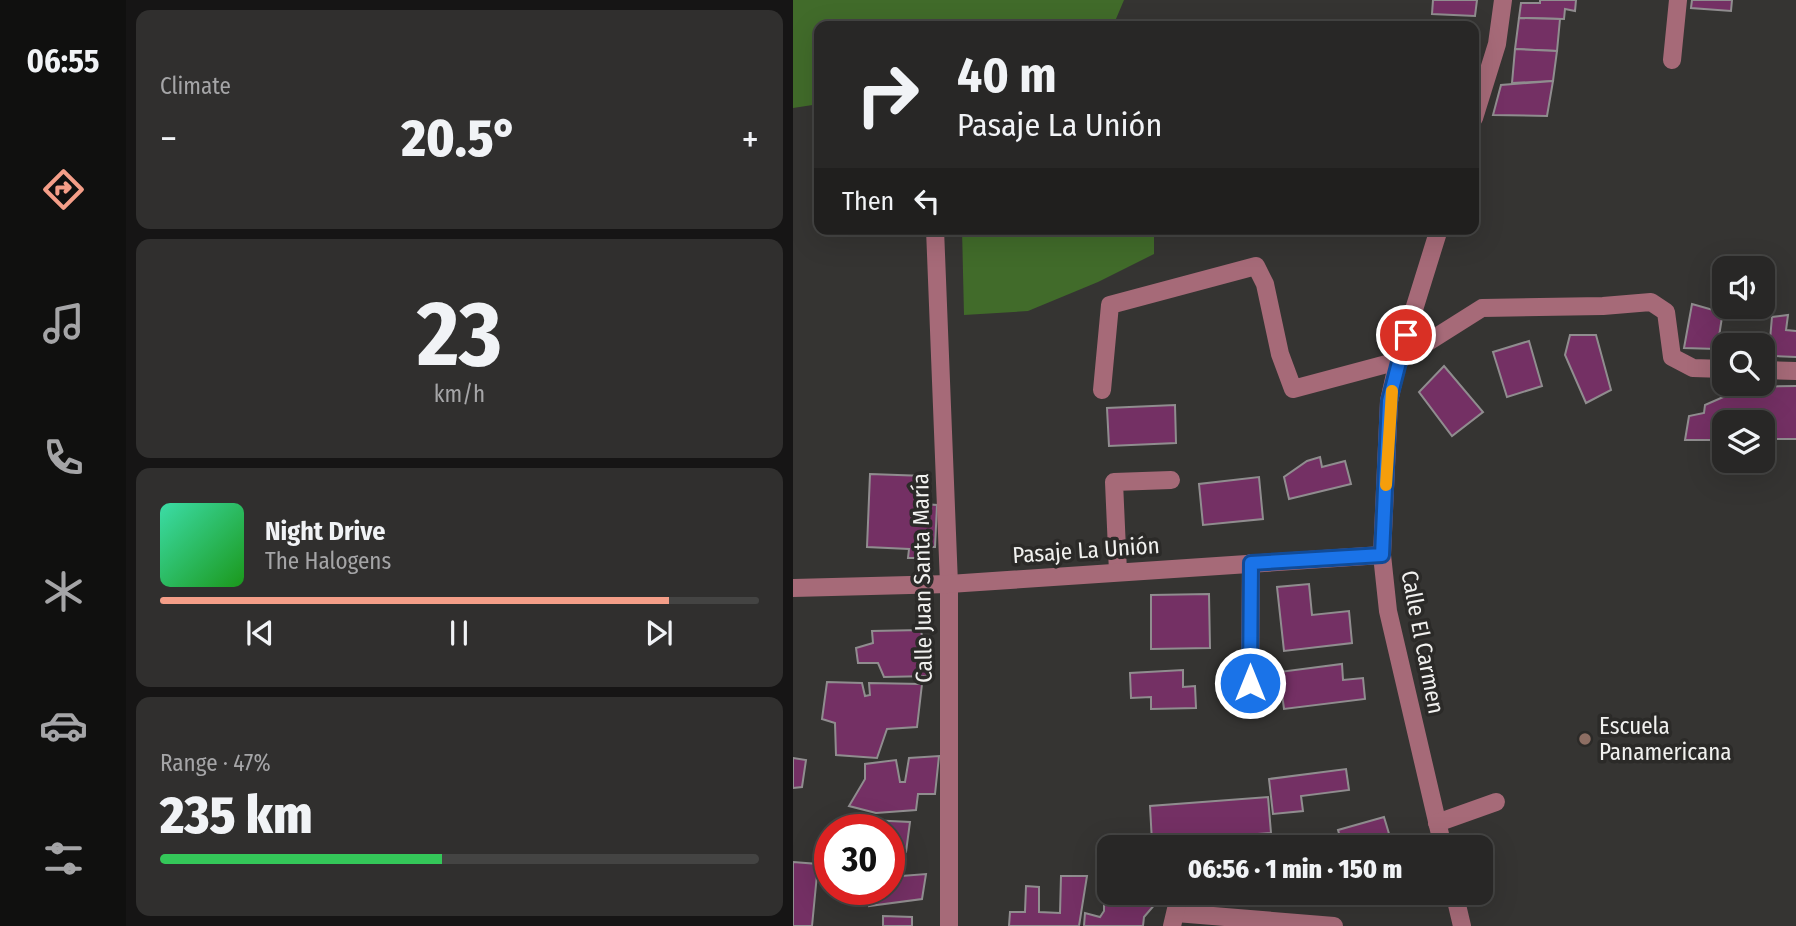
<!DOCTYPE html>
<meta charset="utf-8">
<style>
:root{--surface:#282726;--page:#302f2e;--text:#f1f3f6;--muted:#a5a5a7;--line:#444443;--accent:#f49e88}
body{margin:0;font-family:"Fira Sans Condensed",sans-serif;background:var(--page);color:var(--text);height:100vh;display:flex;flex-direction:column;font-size:26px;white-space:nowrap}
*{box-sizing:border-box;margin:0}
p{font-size:23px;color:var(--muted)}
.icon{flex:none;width:38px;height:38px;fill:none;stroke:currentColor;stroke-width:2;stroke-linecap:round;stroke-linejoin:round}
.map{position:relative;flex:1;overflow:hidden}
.sheet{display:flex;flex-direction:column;gap:10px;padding:10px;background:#161515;width:667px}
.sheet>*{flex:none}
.top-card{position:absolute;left:21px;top:21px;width:665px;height:214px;border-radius:14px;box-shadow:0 7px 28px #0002,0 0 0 2px var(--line);background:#282726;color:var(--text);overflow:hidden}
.fabs{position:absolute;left:919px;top:256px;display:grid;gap:14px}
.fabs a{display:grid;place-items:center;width:63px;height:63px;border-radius:14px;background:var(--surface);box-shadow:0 7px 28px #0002,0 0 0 2px var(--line);font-size:35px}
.speed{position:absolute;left:21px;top:814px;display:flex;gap:14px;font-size:35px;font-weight:700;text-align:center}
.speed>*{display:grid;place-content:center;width:91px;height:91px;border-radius:50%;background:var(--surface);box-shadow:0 7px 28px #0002,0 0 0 2px var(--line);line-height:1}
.speed .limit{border:10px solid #d22;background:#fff;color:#111}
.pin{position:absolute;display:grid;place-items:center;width:60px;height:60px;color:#fff;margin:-30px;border:4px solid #fff;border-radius:50%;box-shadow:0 2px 7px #0007}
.me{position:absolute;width:77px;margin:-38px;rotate:0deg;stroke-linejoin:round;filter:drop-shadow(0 0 5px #0008)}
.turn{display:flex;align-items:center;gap:24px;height:147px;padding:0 28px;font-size:32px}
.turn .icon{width:91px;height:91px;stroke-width:2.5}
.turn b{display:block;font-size:49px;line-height:60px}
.then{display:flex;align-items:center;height:66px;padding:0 28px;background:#0003;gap:14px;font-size:26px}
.big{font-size:52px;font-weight:800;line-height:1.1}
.sheet .card{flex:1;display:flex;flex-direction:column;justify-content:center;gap:10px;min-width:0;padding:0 24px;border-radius:14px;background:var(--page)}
.sheet .dial{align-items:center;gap:0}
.dial b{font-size:91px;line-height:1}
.song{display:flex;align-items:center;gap:21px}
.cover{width:84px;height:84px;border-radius:10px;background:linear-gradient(135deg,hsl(160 70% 55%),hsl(120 70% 35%))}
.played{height:7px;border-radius:4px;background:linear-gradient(90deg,var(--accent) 85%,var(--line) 85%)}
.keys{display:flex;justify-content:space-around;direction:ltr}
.heat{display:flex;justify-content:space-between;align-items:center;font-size:38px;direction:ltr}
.charge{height:10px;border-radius:5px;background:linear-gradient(90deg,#34c759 47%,var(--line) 0)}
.trip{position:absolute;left:304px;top:835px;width:396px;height:70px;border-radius:14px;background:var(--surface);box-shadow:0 7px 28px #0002,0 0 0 2px var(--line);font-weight:800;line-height:70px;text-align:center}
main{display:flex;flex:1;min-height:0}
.tab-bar{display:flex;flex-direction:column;width:126px;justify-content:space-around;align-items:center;background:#10100f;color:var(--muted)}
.tab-bar .icon{width:49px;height:49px}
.tab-bar .current{color:var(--accent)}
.tab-bar b{font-size:32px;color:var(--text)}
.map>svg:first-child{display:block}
.green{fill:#416b2a}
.building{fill:#743064;stroke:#908d8f;stroke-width:2}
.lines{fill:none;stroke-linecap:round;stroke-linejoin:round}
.minor{stroke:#a66a78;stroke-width:18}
.route-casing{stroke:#114b97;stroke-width:18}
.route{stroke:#1a73e8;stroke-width:12}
.slow{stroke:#f59e0b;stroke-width:12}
.education-dot{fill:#8d6e63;stroke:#2b2a28;stroke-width:2.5}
.labels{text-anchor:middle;stroke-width:7;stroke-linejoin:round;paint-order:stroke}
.street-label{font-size:23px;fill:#f1f1ef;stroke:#2b2a28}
.poi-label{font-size:23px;fill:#f1f1ef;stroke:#2b2a28;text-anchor:start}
</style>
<main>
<nav class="tab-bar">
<b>06:55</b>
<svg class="icon current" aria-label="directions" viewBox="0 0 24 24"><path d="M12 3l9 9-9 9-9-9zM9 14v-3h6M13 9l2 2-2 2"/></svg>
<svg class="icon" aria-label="music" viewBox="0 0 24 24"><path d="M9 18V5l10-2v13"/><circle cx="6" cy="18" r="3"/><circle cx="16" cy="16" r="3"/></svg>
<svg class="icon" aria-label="phone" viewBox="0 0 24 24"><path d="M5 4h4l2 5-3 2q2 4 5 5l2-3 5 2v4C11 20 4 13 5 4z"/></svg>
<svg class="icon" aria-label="climate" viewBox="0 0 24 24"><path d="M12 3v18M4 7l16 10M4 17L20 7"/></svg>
<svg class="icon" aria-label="car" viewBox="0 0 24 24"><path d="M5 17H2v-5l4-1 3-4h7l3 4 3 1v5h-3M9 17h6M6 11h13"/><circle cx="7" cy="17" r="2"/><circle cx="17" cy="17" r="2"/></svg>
<svg class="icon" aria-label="filters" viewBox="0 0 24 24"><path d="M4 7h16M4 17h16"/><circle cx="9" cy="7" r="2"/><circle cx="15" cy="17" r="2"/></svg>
</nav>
<section class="sheet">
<div class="card"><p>Climate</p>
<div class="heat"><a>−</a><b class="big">20.5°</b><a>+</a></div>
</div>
<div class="card dial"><b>23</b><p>km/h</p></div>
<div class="card">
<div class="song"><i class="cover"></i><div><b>Night Drive</b><p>The Halogens</p></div></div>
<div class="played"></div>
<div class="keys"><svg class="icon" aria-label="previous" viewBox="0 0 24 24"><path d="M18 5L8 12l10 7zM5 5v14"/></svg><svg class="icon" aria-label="pause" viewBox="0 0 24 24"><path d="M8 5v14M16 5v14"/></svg><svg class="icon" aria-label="next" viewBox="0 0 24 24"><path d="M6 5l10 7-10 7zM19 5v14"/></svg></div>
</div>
<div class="card"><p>Range · 47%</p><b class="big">235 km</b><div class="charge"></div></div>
</section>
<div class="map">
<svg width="1004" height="926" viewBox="0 0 1004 926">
<rect width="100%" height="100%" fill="#353432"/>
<g class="green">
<polygon points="0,0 331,0 320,26 26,26 26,104 0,108"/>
<polygon points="169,229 361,229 361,254 305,282 235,311 171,315"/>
</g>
<g class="building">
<polygon points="640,0 684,0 682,16 639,14"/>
<polygon points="747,0 783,0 782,11 772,9 771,19 726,18 728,3 747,3"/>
<polygon points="899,0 939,0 938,11 898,8"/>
<polygon points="726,18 767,19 764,51 722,49"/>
<polygon points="722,49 764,51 760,81 719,83"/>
<polygon points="760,81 754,116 700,115 708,85"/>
<polygon points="899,304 927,312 930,311 924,349 891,348"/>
<polygon points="995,315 993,330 1004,331 1004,357 982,356 976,351 979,317"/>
<polygon points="777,335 803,335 818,390 793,403 772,355"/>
<polygon points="736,341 749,386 714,397 700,352"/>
<polygon points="651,366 690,412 659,436 626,392"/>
<polygon points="1004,386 1004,439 970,439 970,422 931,422 931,440 892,440 896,416 911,413 912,405 953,387"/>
<polygon points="382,405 383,443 316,446 314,408"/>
<polygon points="527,457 529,467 552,461 558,484 496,499 491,477 514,461"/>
<polygon points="77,474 132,476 130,504 144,505 142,547 126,547 125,558 115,558 116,549 74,547"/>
<polygon points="466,477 470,519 410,525 406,484"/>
<polygon points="516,584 519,615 556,611 559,643 491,651 484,587"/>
<polygon points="416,594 417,648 358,649 358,595"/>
<polygon points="128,630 130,643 139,644 137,676 91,677 85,663 65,663 63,648 80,643 79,631"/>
<polygon points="549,664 550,680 570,678 572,699 491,709 486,672"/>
<polygon points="390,670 390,687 402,686 403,708 358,709 358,697 338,698 337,673"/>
<polygon points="34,682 69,683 72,696 77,695 76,683 129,684 124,727 94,729 84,758 43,755 42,723 29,719"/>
<polygon points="146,756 142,794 125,794 123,810 83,813 56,806 72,779 72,764 103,760 107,782 112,782 116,758"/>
<polygon points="0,758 13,760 9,787 0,788"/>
<polygon points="553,769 556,790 508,796 510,811 480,814 476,779"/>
<polygon points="475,797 478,833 359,842 357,806"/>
<polygon points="591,817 600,847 550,847 545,830"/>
<polygon points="76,820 117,822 113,852 101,863 96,863 96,830 74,830"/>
<polygon points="0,862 25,864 19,926 0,926"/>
<polygon points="133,874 129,899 76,906 77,889 96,889 96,877"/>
<polygon points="268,876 294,876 286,926 216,926 217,912 232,912 233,886 246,887 246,912 267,913"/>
<polygon points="317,878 317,892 365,892 363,903 351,917 350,926 291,926 292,913 307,917 311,911 311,879"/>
<polygon points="564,892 597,892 566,901"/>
<polygon points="90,916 119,917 119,926 90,926"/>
</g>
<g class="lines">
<g class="minor">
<polyline points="879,60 885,0"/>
<polyline points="681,118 704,44 710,0"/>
<polyline points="142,229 156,584 156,926"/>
<polyline points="646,229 605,361 596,401 589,555 595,611 650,847"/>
<polyline points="970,370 1004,371"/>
<polyline points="309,390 317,305 463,266 472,284 487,354 500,389 605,361 689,308 810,306 858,302 873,312 879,357 900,368 931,369"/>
<polyline points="325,572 321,482 378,480"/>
<polyline points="0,588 156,584 589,555"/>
<polyline points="457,683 458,563"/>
<polyline points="644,823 703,802"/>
<polyline points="661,892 669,926"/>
<polyline points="383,913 541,926"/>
<polyline points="379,926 387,892"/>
</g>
</g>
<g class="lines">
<g class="route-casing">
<polyline id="route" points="457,683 458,563 589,555 596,401 613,335"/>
</g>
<use href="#route" class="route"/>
<polyline class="slow" points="593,485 599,391"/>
</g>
<circle class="education-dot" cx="792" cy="739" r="7"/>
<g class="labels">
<g class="street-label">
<text transform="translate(293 550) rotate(-4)" y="8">Pasaje La Unión</text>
<text transform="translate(129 578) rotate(-91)" y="8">Calle Juan Santa María</text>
<text transform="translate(630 642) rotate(79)" y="8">Calle El Carmen</text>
</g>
<g class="poi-label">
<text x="806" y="734">Escuela<tspan x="806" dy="26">Panamericana</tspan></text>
</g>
</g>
</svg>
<div class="fabs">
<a><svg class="icon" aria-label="sound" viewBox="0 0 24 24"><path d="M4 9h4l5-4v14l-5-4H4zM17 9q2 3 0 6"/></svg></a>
<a><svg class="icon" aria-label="search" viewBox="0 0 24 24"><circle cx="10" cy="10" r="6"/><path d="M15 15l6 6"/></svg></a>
<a><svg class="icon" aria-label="layers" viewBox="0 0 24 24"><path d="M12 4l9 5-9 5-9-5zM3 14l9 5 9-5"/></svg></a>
</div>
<div class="speed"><div class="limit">30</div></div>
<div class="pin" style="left:613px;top:335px;background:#d93025"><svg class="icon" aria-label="arrive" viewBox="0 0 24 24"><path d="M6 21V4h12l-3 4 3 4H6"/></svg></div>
<svg class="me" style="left:457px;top:683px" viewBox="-20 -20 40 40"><circle r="17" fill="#1a73e8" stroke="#fff" stroke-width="3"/><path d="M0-11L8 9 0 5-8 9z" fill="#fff"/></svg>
<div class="trip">06:56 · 1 min · 150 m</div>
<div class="top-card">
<div class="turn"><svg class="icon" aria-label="right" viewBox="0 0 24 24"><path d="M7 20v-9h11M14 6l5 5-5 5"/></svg><div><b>40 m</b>Pasaje La Unión</div></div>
<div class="then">Then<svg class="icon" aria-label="left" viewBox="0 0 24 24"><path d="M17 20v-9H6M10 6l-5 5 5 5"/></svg></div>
</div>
</div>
</main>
